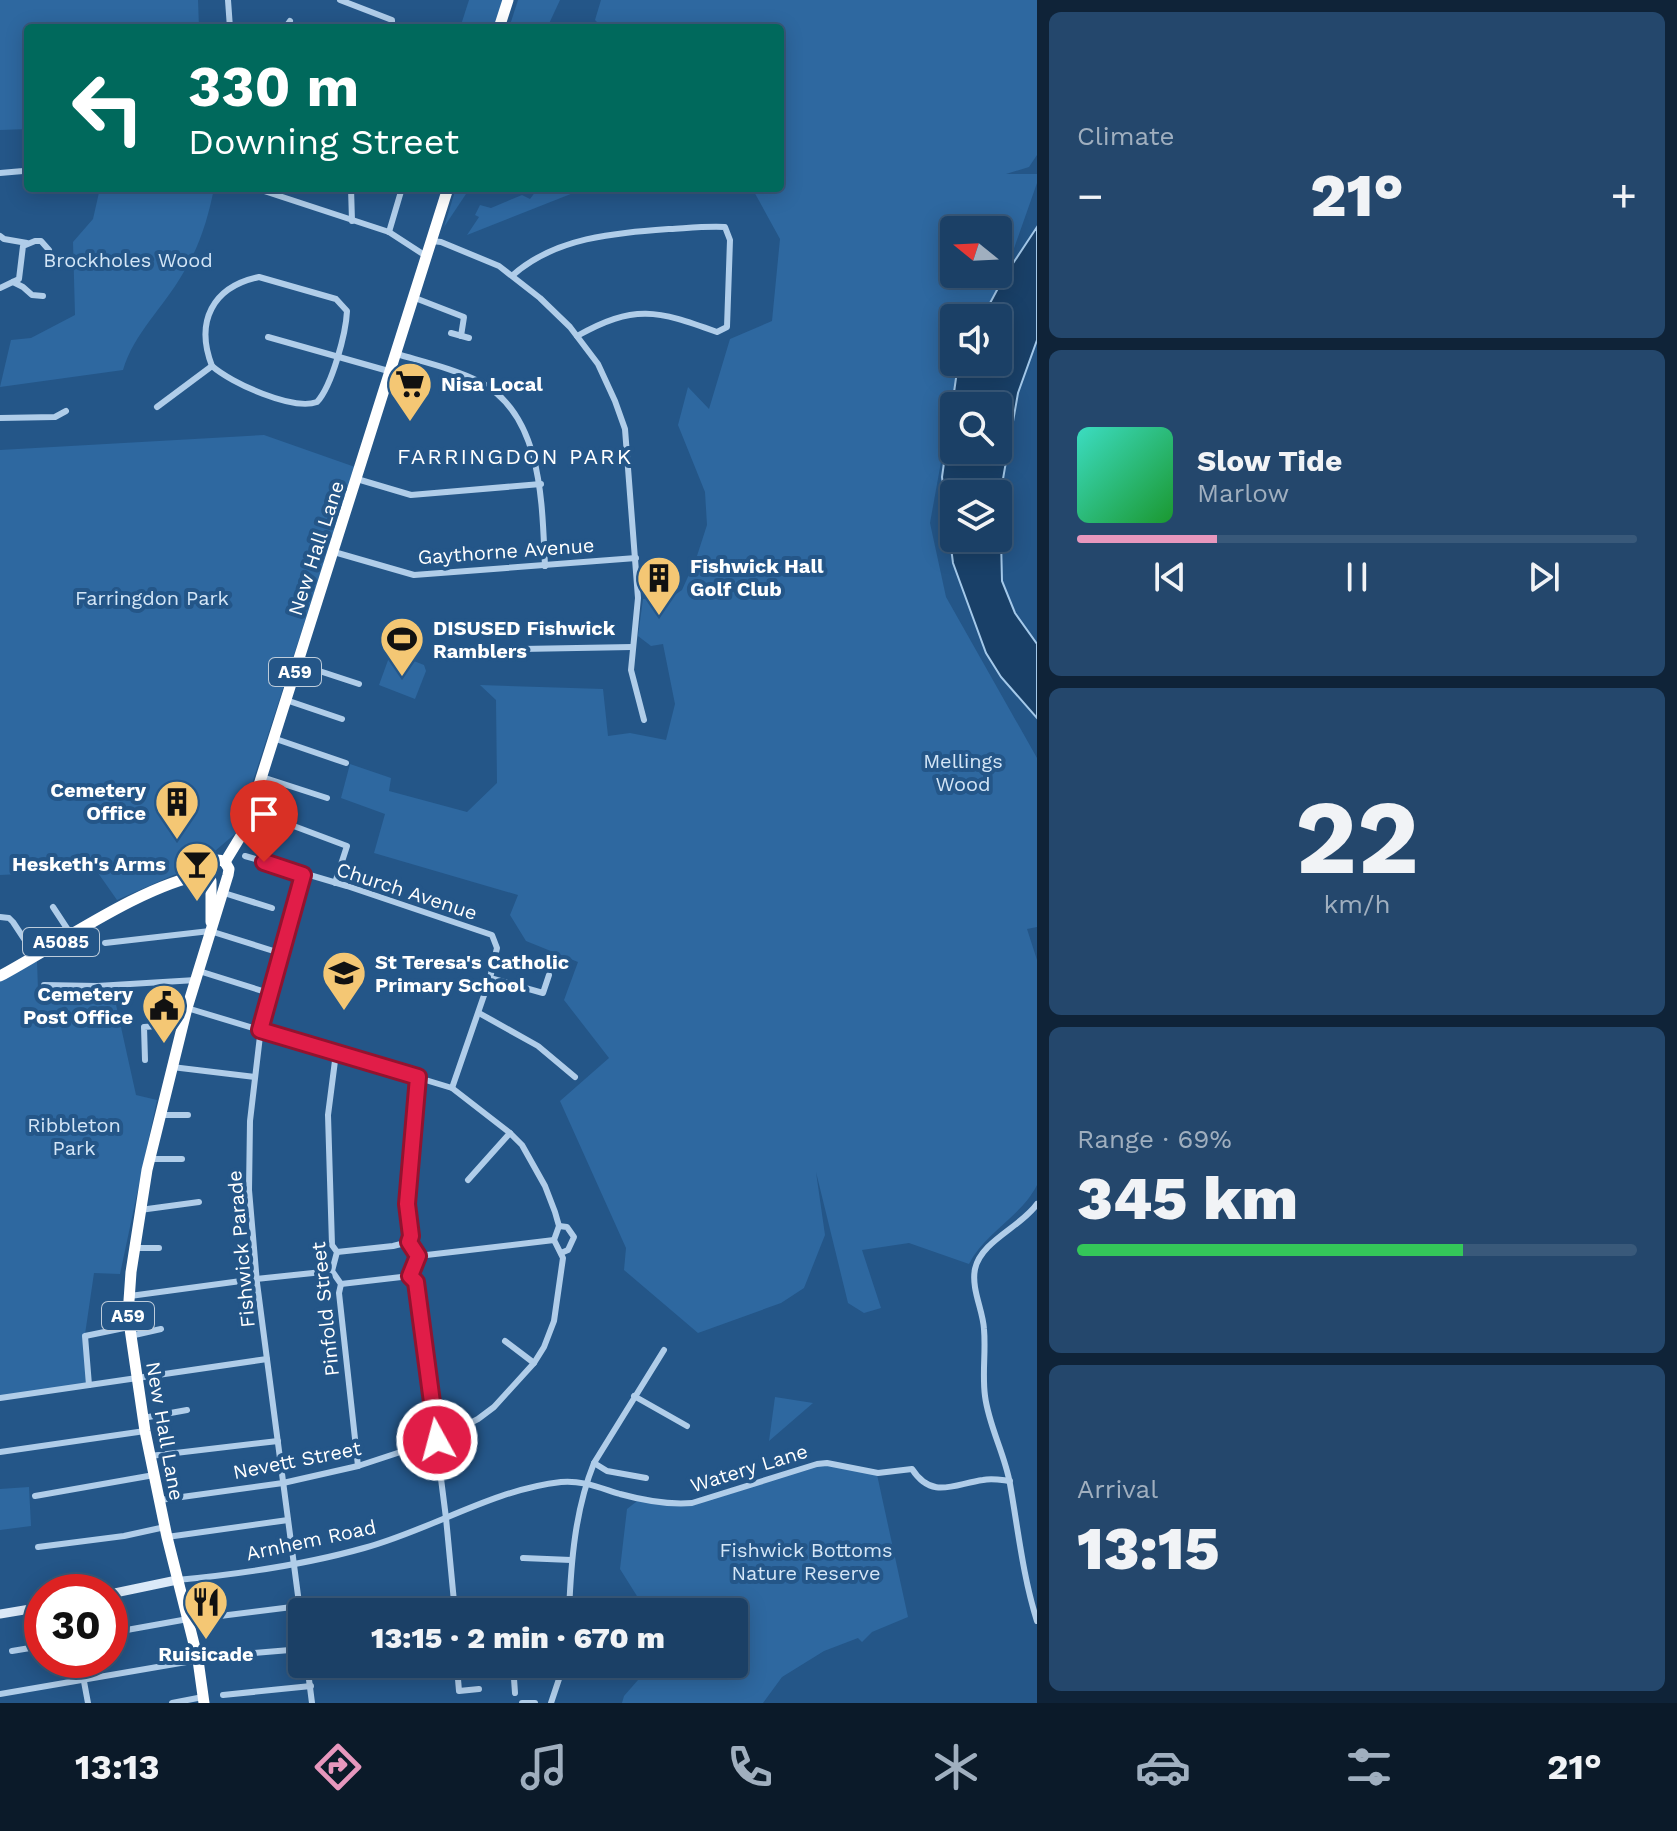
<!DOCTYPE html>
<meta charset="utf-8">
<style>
:root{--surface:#1b4066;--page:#24476c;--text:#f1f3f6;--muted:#a0afbf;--line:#39597a;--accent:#e797bd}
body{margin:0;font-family:"Work Sans",sans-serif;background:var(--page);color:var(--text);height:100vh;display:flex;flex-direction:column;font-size:30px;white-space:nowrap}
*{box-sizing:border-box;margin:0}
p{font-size:26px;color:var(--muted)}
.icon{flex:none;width:44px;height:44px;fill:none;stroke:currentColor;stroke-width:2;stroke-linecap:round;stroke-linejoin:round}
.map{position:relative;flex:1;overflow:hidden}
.drawer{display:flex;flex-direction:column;gap:12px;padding:12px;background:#0f2338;width:640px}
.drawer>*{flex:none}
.banner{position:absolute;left:24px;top:24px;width:760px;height:168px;border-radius:8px;box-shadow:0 4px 20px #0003,0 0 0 2px var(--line);background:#00695c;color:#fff;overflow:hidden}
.needle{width:52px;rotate:288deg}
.tools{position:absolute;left:940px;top:216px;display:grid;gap:16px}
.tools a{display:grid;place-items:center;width:72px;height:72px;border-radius:8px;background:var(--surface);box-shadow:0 4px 20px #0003,0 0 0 2px var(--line);font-size:40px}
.speed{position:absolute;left:24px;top:1574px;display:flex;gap:16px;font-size:40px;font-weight:700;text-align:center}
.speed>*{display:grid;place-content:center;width:104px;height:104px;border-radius:50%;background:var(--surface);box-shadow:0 4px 20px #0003,0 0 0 2px var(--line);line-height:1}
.speed .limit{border:12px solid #d22;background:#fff;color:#111}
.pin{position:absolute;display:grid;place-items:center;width:68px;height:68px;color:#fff;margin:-82px -34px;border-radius:50% 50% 50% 0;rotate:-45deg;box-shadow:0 0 8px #0007}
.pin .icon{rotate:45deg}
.me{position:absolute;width:88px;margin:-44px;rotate:353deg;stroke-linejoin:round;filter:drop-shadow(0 0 6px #0008)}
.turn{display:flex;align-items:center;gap:28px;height:168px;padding:0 32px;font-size:36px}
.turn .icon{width:104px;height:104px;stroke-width:2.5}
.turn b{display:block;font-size:56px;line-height:68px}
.big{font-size:60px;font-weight:800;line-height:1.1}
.drawer .card{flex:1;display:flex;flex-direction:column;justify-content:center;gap:12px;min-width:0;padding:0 28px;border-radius:12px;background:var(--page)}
.drawer .dial{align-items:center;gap:0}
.dial b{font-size:104px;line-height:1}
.song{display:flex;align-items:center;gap:24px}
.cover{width:96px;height:96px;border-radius:12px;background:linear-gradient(135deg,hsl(170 70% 55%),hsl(130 70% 35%))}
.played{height:8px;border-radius:4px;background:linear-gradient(90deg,var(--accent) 25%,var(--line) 25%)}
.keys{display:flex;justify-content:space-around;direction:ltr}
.heat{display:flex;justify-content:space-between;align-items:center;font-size:44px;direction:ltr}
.charge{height:12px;border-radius:6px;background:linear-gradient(90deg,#34c759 69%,var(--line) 0)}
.trip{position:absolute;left:288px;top:1598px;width:460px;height:80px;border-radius:8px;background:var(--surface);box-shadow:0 4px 20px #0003,0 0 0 2px var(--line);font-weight:800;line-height:80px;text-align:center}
.menu{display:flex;height:128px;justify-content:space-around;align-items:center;background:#0b1a29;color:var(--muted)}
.menu .icon{width:56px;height:56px}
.menu .active{color:var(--accent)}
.menu b{font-size:36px;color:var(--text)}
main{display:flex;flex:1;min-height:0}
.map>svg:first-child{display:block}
.green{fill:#2e68a0;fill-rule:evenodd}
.water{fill:#194068;stroke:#a4c9ea;stroke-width:2;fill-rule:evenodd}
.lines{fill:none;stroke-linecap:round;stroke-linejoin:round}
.street{stroke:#b0cde9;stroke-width:6}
.secondary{stroke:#dbe9f8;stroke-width:9}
.highway{stroke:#fff;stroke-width:11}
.route-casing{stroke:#92132f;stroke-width:20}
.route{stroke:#e11d48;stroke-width:14}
.labels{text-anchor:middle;stroke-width:8;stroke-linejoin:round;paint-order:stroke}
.shield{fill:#245688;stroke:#bdccdb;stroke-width:2}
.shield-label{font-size:18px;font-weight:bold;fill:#fff}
.park-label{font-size:20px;fill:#d4e6f7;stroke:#245688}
.poi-label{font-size:20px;font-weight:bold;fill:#fff;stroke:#245688;text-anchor:start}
.street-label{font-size:20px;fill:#fff;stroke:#245688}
.neighbourhood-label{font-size:22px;letter-spacing:2px;fill:#fff;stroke:#245688}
</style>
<main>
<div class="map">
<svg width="1037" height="1703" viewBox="0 0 1037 1703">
<rect width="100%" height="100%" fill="#245688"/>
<g class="green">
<polygon points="0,0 198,0 199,28 28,28 28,129 0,130"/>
<polygon points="469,0 507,0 496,28 460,28"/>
<polygon points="518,0 560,0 547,28 509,28"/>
<path d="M601,0H1037V155L1029,167L1006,174H1037V183L1004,277L982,318H954V362H959L930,523L946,597L1037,758V927L1027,929L1037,960V1185C1021,1217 985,1232 969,1264L909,1243L862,1250L881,1308L864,1313L848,1303L816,1172L825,1235L804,1288L781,1303L698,1333L624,1270L626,1248L560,1101L609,1058L564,1000L578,962L526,941L510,915L518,895L374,853L385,814L341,798L350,764L391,778L389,791L467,812L497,783L496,700L480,685L603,689L608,736L630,733L666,740L675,704L663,644L651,646L638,636L643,599L673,596L682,590L696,559L707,525L705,492L678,425L688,387L709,409L730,339L772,321L780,239L752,188H780V28H603L595,20ZM954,230H998V274H954Z"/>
<path d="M100,188H214C208,219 199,248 182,275C163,308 134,333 123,370L0,387L11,340L31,338L75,315L73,242L93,219Z"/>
<polygon points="456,188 470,188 444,227"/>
<polygon points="559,188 586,188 467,235 479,217 475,215 480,205 491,208 522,195 530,199 536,191"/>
<polygon points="264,435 355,467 236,833 201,863 117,900 96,870 0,875 0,450"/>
<polygon points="391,652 424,665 426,671 415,699 379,685"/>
<polygon points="37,961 38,990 100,988 113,991 136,1095 157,1100 120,1274 94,1273 84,1341 87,1383 0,1396 0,980"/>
<polygon points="775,1397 813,1403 769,1441"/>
<polygon points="827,1463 876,1470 908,1617 872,1632 862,1642 858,1638 824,1651 782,1677 763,1703 622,1703 624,1696 652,1664 734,1664 734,1612 647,1612 620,1569 627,1509 641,1498 679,1504"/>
<polygon points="29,1487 31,1526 0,1530 0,1489"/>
</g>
<path class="water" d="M1037,227V340L1018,393L1000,496L1002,581L1015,613L1037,644V718L1001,677L986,653L953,563L942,477L958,364L998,362V318H982L1004,277ZM954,406H998V450H954ZM954,494H998V538H954Z"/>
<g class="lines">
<g class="street">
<polyline points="228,0 230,28"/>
<polyline points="340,0 392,20 392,28"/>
<polyline points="273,26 280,28"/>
<polyline points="285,28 290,21"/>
<polyline points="0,173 23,171 28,166"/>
<polyline points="255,188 389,232 426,256"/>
<polyline points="351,188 352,221"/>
<polyline points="389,232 402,188"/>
<polyline points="0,236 4,239 27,243"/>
<polyline points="432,241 441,242 499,266 540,298 570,327 598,364 615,401 625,429 638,598 631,670 644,720"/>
<path d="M513,275C556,237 615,233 670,229C688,228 707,226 725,227L730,240L727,327L717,332C657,310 634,304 577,336"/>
<path d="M259,277L336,299L347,311C346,333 332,386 317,402C293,411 231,383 212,366C195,322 212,287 259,277Z"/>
<polyline points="13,282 23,287 32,295 43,296"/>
<polyline points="0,288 19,279 23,246 35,241 41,241 49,250"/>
<polyline points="415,298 464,317 461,336"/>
<polyline points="451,333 469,338"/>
<polyline points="268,337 392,372"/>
<path d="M397,354C424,362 455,369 480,382C543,415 542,505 545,566"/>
<polyline points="157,407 212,366"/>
<polyline points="0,418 55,417 66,411"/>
<polyline points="357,479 411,495 541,484"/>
<polyline points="334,552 414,575 636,558"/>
<polyline points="474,650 632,647"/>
<polyline points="298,664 359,684"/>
<polyline points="286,700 342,719"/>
<polyline points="273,738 346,763"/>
<polyline points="262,777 327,798"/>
<polyline points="251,810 347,846 335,883"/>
<polyline points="245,856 347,886 492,935 497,948 490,978 543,993 549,975"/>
<polyline points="224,893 272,908"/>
<polyline points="53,907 72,936"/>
<polyline points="0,917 9,918 13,922 36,957"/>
<polyline points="105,943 210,931 280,953"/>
<polyline points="199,971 269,993"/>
<polyline points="44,985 97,986 196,980"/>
<polyline points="187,1008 452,1088 510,1133 522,1145 545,1186 555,1212 559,1226 554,1240"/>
<polyline points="479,1013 538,1046 575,1077"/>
<polyline points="336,1053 328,1115 332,1245 337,1252 332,1271 341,1284 339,1293 358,1466"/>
<polyline points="145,1060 144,1027 183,1024"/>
<polyline points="172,1067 255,1077"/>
<polyline points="452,1088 490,978"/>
<polyline points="160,1115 188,1115"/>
<polyline points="150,1159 182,1159"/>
<polyline points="468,1180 510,1133"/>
<path d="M1037,1204C1021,1227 981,1241 975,1269C971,1289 983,1310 984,1329C986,1352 982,1374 985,1396C989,1427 1005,1454 1010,1484C1018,1529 1023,1577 1037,1621"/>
<polyline points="140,1210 199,1202"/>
<polyline points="559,1226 567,1227 574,1237 568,1250 561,1253"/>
<polyline points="135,1248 159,1248"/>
<polyline points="337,1252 393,1246 409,1242"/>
<polyline points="418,1256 554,1240"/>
<polyline points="410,1276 416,1282 446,1518 455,1612"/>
<polyline points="410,1276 418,1256 409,1242 411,1236 407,1204 418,1077"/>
<polyline points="341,1284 410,1276"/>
<polyline points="130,1296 256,1279 332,1271"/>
<polyline points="130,1336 161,1329"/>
<polyline points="505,1341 534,1363"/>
<polyline points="89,1385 85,1336 129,1327"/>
<polyline points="634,1396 687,1426"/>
<polyline points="0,1398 267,1359"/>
<polyline points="143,1418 187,1410"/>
<polyline points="0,1452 145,1431"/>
<polyline points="150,1456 278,1441"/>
<polyline points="594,1463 607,1471 646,1478"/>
<polyline points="35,1496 154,1475"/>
<polyline points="160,1500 283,1483 358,1466 437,1440 478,1419 494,1407 534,1363 544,1347 554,1321 563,1258 554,1240"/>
<polyline points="167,1537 288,1520"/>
<polyline points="38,1547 124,1536 165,1527"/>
<polyline points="523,1558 571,1560"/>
<path d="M177,1580C240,1574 304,1565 364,1548C431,1530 491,1490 561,1482C582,1480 600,1488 620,1494C642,1500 669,1505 692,1503L817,1464L827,1463L878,1473L912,1469C932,1500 954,1484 983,1480C992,1478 1001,1480 1010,1481"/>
<path d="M569,1612C571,1562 575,1510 594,1463L664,1350"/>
<polyline points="204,1618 300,1606"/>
<polyline points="302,1626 257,1283 249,1190 250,1121 262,1019 303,875"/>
<polyline points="110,1633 188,1619"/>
<polyline points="12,1651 42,1646"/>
<polyline points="217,1656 302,1649"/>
<polyline points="80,1660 88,1703"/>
<polyline points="307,1664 312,1703"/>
<polyline points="432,1664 433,1670 457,1667 459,1691 479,1689"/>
<polyline points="513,1664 515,1693"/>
<polyline points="564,1665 585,1664"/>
<polyline points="0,1694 198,1660"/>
<polyline points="223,1695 311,1686"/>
<polyline points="172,1703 203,1697"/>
<polyline points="522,1703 535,1703"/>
<polyline points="551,1703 564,1664"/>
</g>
<g class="secondary">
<polyline points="110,1594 177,1580"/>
<polyline points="0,1614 42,1607"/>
</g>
<g class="highway">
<polyline points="499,28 508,0"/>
<polyline points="225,862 242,834 251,810 448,188"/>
<path d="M206,874C206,862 214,857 225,862"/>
<polyline points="211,922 211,881"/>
<path d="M0,976C58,945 143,884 206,874"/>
<polyline points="204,1703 198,1660 167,1537 145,1431 128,1315 131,1272 147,1170 187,1008 228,875 229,869 225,862"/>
</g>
</g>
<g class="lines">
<g class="route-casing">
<polyline id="route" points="264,862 303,875 260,1030 418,1077 407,1204 411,1236 409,1242 418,1256 410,1276 416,1282 437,1440"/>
</g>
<use href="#route" class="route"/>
</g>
<defs>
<g id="supermarket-pin" transform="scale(2.3)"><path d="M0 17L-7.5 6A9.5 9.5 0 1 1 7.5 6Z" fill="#f4c774" stroke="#245688"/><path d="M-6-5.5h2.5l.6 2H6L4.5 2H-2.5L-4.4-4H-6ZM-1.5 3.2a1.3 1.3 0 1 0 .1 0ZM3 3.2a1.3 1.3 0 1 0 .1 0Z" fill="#111"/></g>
<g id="building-pin" transform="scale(2.3)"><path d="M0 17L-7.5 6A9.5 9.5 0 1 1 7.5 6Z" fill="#f4c774" stroke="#245688"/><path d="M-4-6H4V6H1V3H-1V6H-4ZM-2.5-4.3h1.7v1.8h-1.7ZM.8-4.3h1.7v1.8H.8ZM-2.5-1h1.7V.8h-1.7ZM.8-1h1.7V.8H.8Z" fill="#111"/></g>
<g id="stadium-pin" transform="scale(2.3)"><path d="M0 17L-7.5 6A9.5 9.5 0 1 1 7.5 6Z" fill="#f4c774" stroke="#245688"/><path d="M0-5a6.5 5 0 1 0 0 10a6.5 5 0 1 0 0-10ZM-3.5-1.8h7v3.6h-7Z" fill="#111"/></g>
<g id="bar-pin" transform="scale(2.3)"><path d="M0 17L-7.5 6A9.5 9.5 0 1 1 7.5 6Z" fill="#f4c774" stroke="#245688"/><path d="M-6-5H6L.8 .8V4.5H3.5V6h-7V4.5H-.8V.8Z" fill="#111"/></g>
<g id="school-pin" transform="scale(2.3)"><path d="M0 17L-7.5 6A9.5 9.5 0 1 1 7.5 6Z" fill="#f4c774" stroke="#245688"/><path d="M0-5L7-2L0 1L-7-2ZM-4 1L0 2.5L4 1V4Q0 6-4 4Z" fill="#111"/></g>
<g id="civic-pin" transform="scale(2.3)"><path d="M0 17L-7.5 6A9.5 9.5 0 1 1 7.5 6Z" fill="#f4c774" stroke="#245688"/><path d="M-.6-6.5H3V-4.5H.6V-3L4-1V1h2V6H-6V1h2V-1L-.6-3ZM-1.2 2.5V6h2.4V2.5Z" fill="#111"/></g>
<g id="restaurant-pin" transform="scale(2.3)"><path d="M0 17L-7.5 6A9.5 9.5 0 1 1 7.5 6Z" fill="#f4c774" stroke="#245688"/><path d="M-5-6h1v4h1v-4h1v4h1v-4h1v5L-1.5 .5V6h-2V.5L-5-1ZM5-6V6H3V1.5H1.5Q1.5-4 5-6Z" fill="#111"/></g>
</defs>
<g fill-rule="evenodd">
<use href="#supermarket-pin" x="410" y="384"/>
<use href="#building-pin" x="659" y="578"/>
<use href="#stadium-pin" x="402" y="639"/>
<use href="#building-pin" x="177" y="802"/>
<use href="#bar-pin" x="197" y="864"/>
<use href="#school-pin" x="344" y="973"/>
<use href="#civic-pin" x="164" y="1006"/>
<use href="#restaurant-pin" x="206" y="1602"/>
</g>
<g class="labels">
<g class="shield">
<rect x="269" y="658" width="52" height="28" rx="6"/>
<rect x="23" y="928" width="76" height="28" rx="6"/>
<rect x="102" y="1302" width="52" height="28" rx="6"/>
</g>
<g class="shield-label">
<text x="295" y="678">A59</text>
<text x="61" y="948">A5085</text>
<text x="128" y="1322">A59</text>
</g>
<g class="park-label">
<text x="128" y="267">Brockholes Wood</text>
<text x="152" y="605">Farringdon Park</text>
<text x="963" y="768">Mellings<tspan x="963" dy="23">Wood</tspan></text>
<text x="74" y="1132">Ribbleton<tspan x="74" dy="23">Park</tspan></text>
<text x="806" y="1557">Fishwick Bottoms<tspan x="806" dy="23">Nature Reserve</tspan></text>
</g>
<g class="poi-label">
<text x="441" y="391">Nisa Local</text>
<text x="690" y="573">Fishwick Hall<tspan x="690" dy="23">Golf Club</tspan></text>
<text x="433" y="635">DISUSED Fishwick<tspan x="433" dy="23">Ramblers</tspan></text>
<text x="146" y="797" text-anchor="end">Cemetery<tspan x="146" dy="23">Office</tspan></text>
<text x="166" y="871" text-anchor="end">Hesketh's Arms</text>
<text x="375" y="969">St Teresa's Catholic<tspan x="375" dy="23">Primary School</tspan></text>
<text x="133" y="1001" text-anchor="end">Cemetery<tspan x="133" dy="23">Post Office</tspan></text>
<text x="206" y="1661" text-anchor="middle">Ruisicade</text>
</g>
<g class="street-label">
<text transform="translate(316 548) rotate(-72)" y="7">New Hall Lane</text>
<text transform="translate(506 551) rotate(-4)" y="7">Gaythorne Avenue</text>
<text transform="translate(407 891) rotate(18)" y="7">Church Avenue</text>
<text transform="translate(241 1249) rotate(-95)" y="7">Fishwick Parade</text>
<text transform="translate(325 1309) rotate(-96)" y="7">Pinfold Street</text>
<text transform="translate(165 1431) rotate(80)" y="7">New Hall Lane</text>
<text transform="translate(297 1460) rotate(-11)" y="7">Nevett Street</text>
<text transform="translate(749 1468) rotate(-17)" y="7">Watery Lane</text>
<text transform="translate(311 1540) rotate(-12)" y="7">Arnhem Road</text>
</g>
<g class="neighbourhood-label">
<text x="515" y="464">FARRINGDON PARK</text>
</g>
</g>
</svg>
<div class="tools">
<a><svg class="needle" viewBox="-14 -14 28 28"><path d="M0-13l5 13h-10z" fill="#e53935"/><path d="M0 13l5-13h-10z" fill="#a0afbf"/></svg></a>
<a><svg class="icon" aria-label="sound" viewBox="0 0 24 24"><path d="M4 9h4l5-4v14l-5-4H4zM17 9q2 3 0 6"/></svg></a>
<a><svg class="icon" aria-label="search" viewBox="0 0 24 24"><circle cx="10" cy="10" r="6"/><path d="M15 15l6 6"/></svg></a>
<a><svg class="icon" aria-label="layers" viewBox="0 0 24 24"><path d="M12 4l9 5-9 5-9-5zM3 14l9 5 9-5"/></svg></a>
</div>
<div class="speed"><div class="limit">30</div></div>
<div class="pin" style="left:264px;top:862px;background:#d93025"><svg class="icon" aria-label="arrive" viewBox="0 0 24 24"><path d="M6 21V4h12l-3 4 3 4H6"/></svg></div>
<svg class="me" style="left:437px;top:1440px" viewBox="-20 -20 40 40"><circle r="17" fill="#e11d48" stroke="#fff" stroke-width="3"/><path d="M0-11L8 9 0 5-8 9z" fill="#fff"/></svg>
<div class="trip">13:15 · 2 min · 670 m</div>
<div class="banner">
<div class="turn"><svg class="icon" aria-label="left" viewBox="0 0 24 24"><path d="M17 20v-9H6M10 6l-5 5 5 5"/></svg><div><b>330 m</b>Downing Street</div></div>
</div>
</div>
<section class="drawer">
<div class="card"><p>Climate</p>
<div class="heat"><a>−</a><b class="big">21°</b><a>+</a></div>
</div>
<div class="card">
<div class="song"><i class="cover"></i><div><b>Slow Tide</b><p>Marlow</p></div></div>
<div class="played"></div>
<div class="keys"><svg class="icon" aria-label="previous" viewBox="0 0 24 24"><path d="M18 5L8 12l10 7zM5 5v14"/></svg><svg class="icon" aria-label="pause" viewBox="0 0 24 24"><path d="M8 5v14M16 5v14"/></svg><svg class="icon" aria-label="next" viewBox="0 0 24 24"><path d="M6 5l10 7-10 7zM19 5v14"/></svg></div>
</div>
<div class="card dial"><b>22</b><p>km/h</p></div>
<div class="card"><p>Range · 69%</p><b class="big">345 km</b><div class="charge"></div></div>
<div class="card"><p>Arrival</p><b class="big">13:15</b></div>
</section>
</main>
<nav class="menu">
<b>13:13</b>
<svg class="icon active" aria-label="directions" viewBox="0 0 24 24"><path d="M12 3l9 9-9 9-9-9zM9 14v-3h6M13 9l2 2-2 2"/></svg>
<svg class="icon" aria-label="music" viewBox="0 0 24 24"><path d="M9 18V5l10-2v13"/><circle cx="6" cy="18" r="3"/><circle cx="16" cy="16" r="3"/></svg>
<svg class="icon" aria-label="phone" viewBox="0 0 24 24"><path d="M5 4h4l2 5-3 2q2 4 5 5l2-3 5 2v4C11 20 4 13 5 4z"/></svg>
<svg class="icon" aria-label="climate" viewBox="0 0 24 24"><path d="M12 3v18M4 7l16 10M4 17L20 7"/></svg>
<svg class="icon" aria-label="car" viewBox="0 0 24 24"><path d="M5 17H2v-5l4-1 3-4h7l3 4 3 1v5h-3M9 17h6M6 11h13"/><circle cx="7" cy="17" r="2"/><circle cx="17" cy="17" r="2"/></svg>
<svg class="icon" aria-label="filters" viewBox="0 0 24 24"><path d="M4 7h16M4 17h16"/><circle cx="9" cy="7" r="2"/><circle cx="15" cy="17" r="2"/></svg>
<b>21°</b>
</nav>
